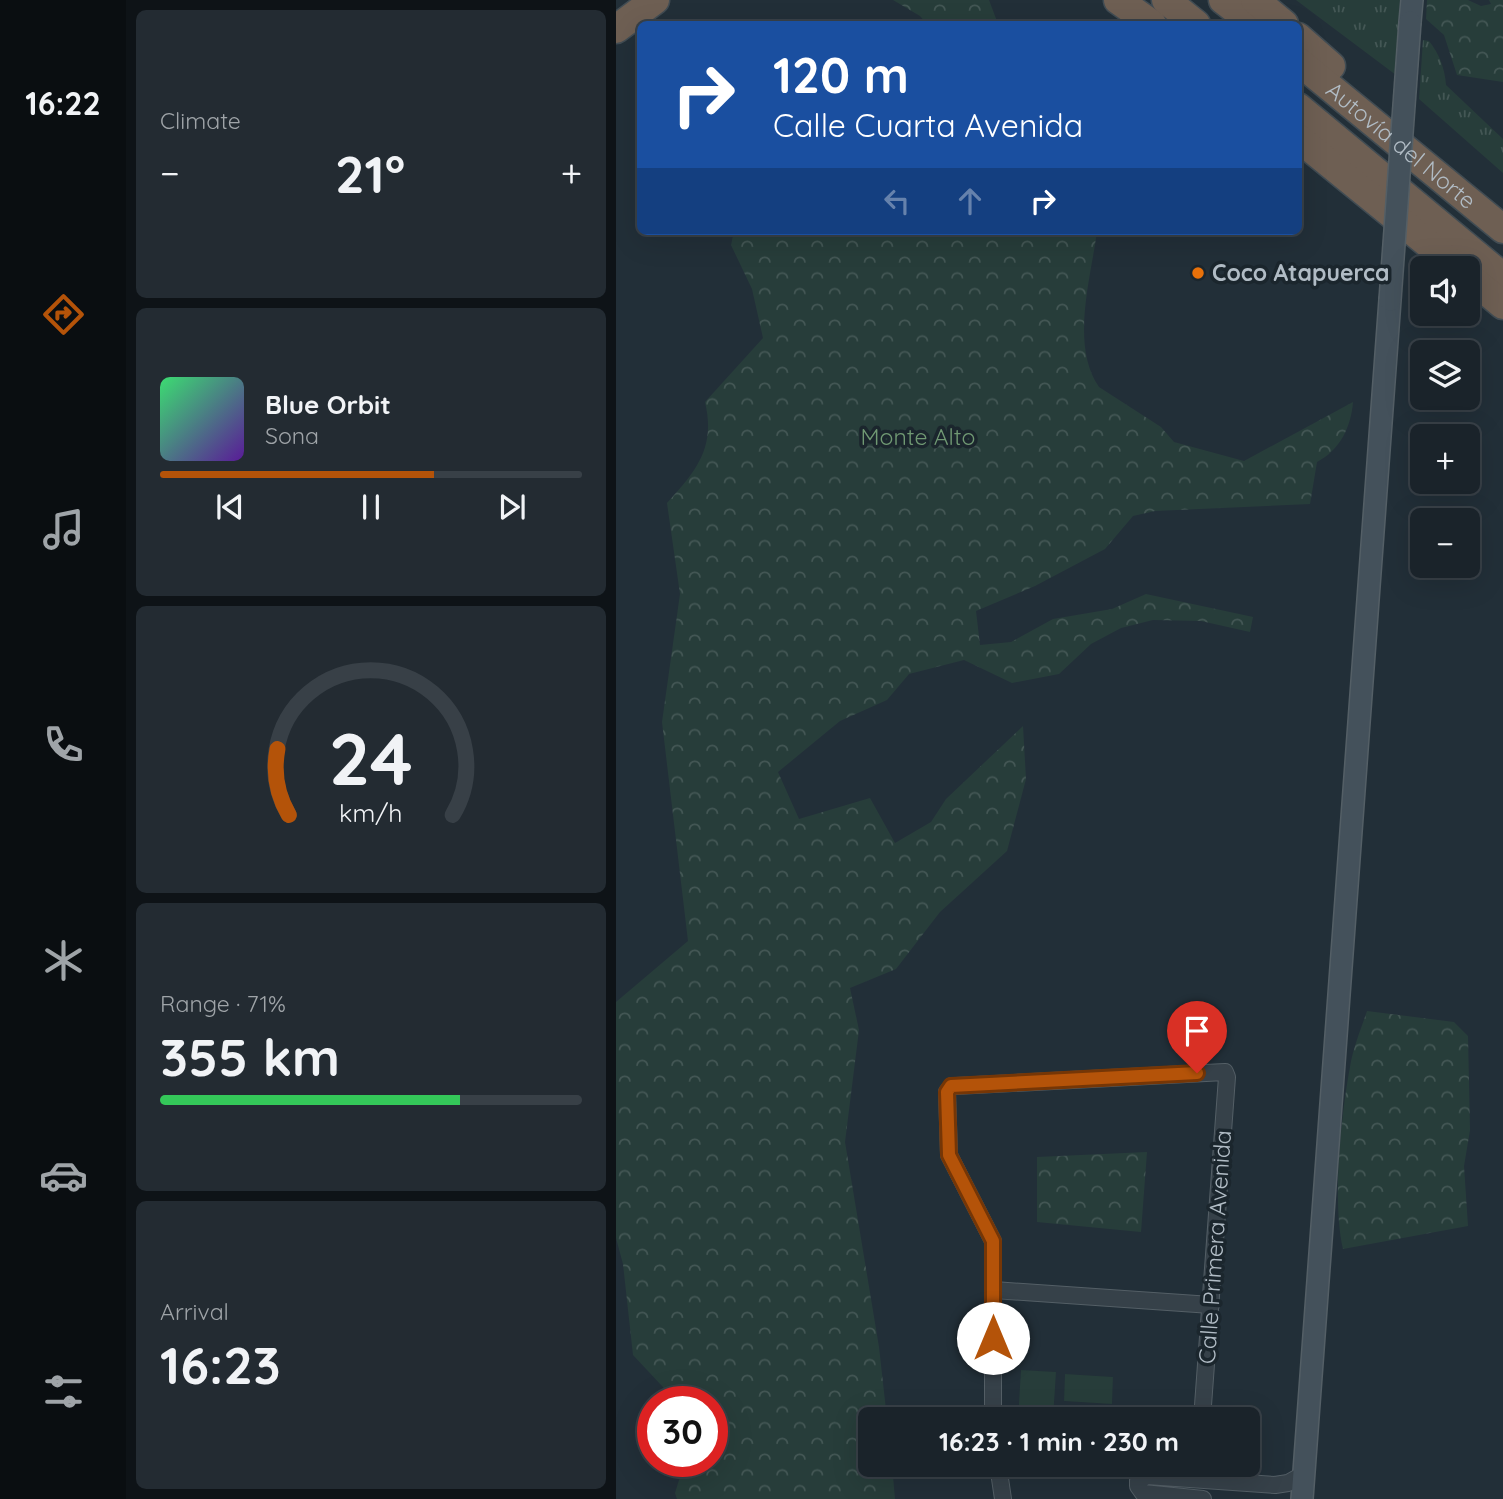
<!DOCTYPE html>
<meta charset="utf-8">
<style>
:root{--surface:#1a232a;--page:#232b32;--text:#f1f3f6;--muted:#9fa4a8;--line:#384047;--accent:#b45309}
body{margin:0;font-family:Quicksand,sans-serif;background:var(--page);color:var(--text);height:100vh;display:flex;flex-direction:column;font-size:26px;white-space:nowrap}
*{box-sizing:border-box;margin:0}
p{font-size:23px;color:var(--muted)}
.icon{flex:none;width:38px;height:38px;fill:none;stroke:currentColor;stroke-width:2;stroke-linecap:round;stroke-linejoin:round}
.map{position:relative;flex:1;overflow:hidden}
.drawer{display:flex;flex-direction:column;gap:10px;padding:10px;background:#0e1317;width:490px}
.drawer>*{flex:none}
.guide{position:absolute;left:21px;top:21px;width:665px;height:214px;border-radius:10px;box-shadow:0 7px 28px #0002,0 0 0 2px var(--line);background:#1a4fa0;color:#fff;overflow:hidden}
.controls{position:absolute;left:794px;top:256px;display:grid;gap:14px}
.controls a{display:grid;place-items:center;width:70px;height:70px;border-radius:10px;background:var(--surface);box-shadow:0 7px 28px #0002,0 0 0 2px var(--line);font-size:35px}
.speed{position:absolute;left:21px;top:1386px;display:flex;gap:14px;font-size:35px;font-weight:700;text-align:center}
.speed>*{display:grid;place-content:center;width:91px;height:91px;border-radius:50%;background:var(--surface);box-shadow:0 7px 28px #0002,0 0 0 2px var(--line);line-height:1}
.speed .limit{border:10px solid #d22;background:#fff;color:#111}
.pin{position:absolute;display:grid;place-items:center;width:60px;height:60px;color:#fff;margin:-72px -30px;border-radius:50% 50% 50% 0;rotate:-45deg;box-shadow:0 0 7px #0007}
.pin .icon{rotate:45deg}
.me{position:absolute;width:77px;margin:-38px;rotate:0deg;stroke-linejoin:round;filter:drop-shadow(0 0 5px #0008)}
.turn{display:flex;align-items:center;gap:24px;height:147px;padding:0 21px;font-size:32px}
.turn .icon{width:91px;height:91px;stroke-width:2.5}
.turn b{display:block;font-size:49px;line-height:60px}
.lanes{display:flex;align-items:center;height:66px;padding:0 21px;background:#0003;justify-content:center;gap:35px;direction:ltr}
.lanes .off{opacity:.35}
.big{font-size:52px;font-weight:700;line-height:1.1}
.drawer .tile{flex:1;display:flex;flex-direction:column;justify-content:center;gap:10px;min-width:0;padding:0 24px;border-radius:10px;background:var(--page)}
.drawer .dial{align-items:center;gap:0}
.dial svg{height:182px;overflow:visible;fill:none;stroke:var(--line);stroke-width:7;stroke-linecap:round;text-anchor:middle}
.dial text{fill:var(--text);stroke:none}
.song{display:flex;align-items:center;gap:21px}
.cover{width:84px;height:84px;border-radius:10px;background:linear-gradient(135deg,hsl(140 70% 55%),hsl(270 70% 35%))}
.played{height:7px;border-radius:4px;background:linear-gradient(90deg,var(--accent) 65%,var(--line) 65%)}
.keys{display:flex;justify-content:space-around;direction:ltr}
.heat{display:flex;justify-content:space-between;align-items:center;font-size:38px;direction:ltr}
.charge{height:10px;border-radius:5px;background:linear-gradient(90deg,#34c759 71%,var(--line) 0)}
.trip{position:absolute;left:242px;top:1407px;width:402px;height:70px;border-radius:10px;background:var(--surface);box-shadow:0 7px 28px #0002,0 0 0 2px var(--line);font-weight:700;line-height:70px;text-align:center}
main{display:flex;flex:1;min-height:0}
.dock{display:flex;flex-direction:column;width:126px;justify-content:space-around;align-items:center;background:#0a0e11;color:var(--muted)}
.dock .icon{width:49px;height:49px}
.dock .selected{color:var(--accent)}
.dock b{font-size:32px;color:var(--text)}
.map>svg:first-child{display:block}
.grass{fill:url(#grass-tufts)}
.forest{fill:url(#forest-crowns)}
.garden{fill:#273d3a}
.lines{fill:none;stroke-linecap:round;stroke-linejoin:round}
.street-casing{stroke:#545f66;stroke-width:18}
.secondary-casing{stroke:#545f66;stroke-width:24}
.highway-casing{stroke:#414c53;stroke-width:31}
.street{stroke:#364149;stroke-width:16}
.secondary{stroke:#44515b;stroke-width:21}
.highway{stroke:#6e5f53;stroke-width:28}
.secondary-bridge-casing{stroke:#545f66;stroke-width:24;stroke-linecap:butt}
.secondary-bridge{stroke:#44515b;stroke-width:21}
.route-casing{stroke:#753606;stroke-width:18}
.route{stroke:#b45309;stroke-width:12}
.food-dot{fill:#e8710a;stroke:#1b262d;stroke-width:2.5}
.labels{text-anchor:middle;stroke-width:7;stroke-linejoin:round;paint-order:stroke}
.street-label{font-size:23px;fill:#b1bcc5;stroke:#1b262d}
.poi-label{font-size:23px;font-weight:bold;fill:#b1bcc5;stroke:#1b262d;text-anchor:start}
.park-label{font-size:23px;fill:#709973;stroke:#1b262d}
</style>
<main>
<nav class="dock">
<b>16:22</b>
<svg class="icon selected" aria-label="directions" viewBox="0 0 24 24"><path d="M12 3l9 9-9 9-9-9zM9 14v-3h6M13 9l2 2-2 2"/></svg>
<svg class="icon" aria-label="music" viewBox="0 0 24 24"><path d="M9 18V5l10-2v13"/><circle cx="6" cy="18" r="3"/><circle cx="16" cy="16" r="3"/></svg>
<svg class="icon" aria-label="phone" viewBox="0 0 24 24"><path d="M5 4h4l2 5-3 2q2 4 5 5l2-3 5 2v4C11 20 4 13 5 4z"/></svg>
<svg class="icon" aria-label="climate" viewBox="0 0 24 24"><path d="M12 3v18M4 7l16 10M4 17L20 7"/></svg>
<svg class="icon" aria-label="car" viewBox="0 0 24 24"><path d="M5 17H2v-5l4-1 3-4h7l3 4 3 1v5h-3M9 17h6M6 11h13"/><circle cx="7" cy="17" r="2"/><circle cx="17" cy="17" r="2"/></svg>
<svg class="icon" aria-label="filters" viewBox="0 0 24 24"><path d="M4 7h16M4 17h16"/><circle cx="9" cy="7" r="2"/><circle cx="15" cy="17" r="2"/></svg>
</nav>
<section class="drawer">
<div class="tile"><p>Climate</p>
<div class="heat"><a>−</a><b class="big">21°</b><a>+</a></div>
</div>
<div class="tile">
<div class="song"><i class="cover"></i><div><b>Blue Orbit</b><p>Sona</p></div></div>
<div class="played"></div>
<div class="keys"><svg class="icon" aria-label="previous" viewBox="0 0 24 24"><path d="M18 5L8 12l10 7zM5 5v14"/></svg><svg class="icon" aria-label="pause" viewBox="0 0 24 24"><path d="M8 5v14M16 5v14"/></svg><svg class="icon" aria-label="next" viewBox="0 0 24 24"><path d="M6 5l10 7-10 7zM19 5v14"/></svg></div>
</div>
<div class="tile dial"><svg viewBox="0 0 100 80">
<path d="M14 69A42 42 0 1 1 86 69"/>
<path d="M14 69A42 42 0 0 1 9 40" stroke="#b45309"/>
<text x="50" y="56" font-size="32" font-weight="700">24</text>
<text x="50" y="72" font-size="11">km/h</text>
</svg></div>
<div class="tile"><p>Range · 71%</p><b class="big">355 km</b><div class="charge"></div></div>
<div class="tile"><p>Arrival</p><b class="big">16:23</b></div>
</section>
<div class="map">
<svg width="887" height="1499" viewBox="0 0 887 1499">
<defs>
<pattern id="grass-tufts" width="24" height="20" patternUnits="userSpaceOnUse" patternTransform="scale(1.75)"><rect width="24" height="20" fill="#273d3a"/><path d="M3 7l-1-3M5 7V3M7 7l1-3M15 17l-1-3M17 17v-4M19 17l1-3" fill="none" stroke="#445755"/></pattern>
<pattern id="forest-crowns" width="20" height="18" patternUnits="userSpaceOnUse" patternTransform="scale(1.75)"><rect width="20" height="18" fill="#273d3a"/><path d="M2 6a3 3 0 1 1 6 0M12 15a3 3 0 1 1 6 0" fill="none" stroke="#445755"/></pattern>
</defs>
<rect width="100%" height="100%" fill="#222f38"/>
<g class="grass">
<polygon points="680,0 784,0 780,75"/>
<path d="M807,40L813,41C823,53 829,69 830,85L887,139V173L803,99Z"/>
</g>
<g class="forest">
<polygon points="277,0 373,0 382,24 311,24 304,16"/>
<polygon points="811,0 852,0 865,6 875,4 873,0 887,0 887,82 841,75 828,35 810,19"/>
<path d="M118,231H481C475,278 454,345 483,387L545,427L558,442L628,461L737,402C735,427 724,450 701,462L694,504L539,511L517,516L489,549L419,586L360,611L364,645L395,642L437,619L496,609L530,594L637,617L634,632L585,621L537,620L505,628L475,644L443,674L396,683L348,660L293,674L271,700L224,721L162,772L183,819L254,798L279,843L315,822L330,799L407,726L410,779L391,851L324,912L280,969L234,988L243,1030L229,1142L263,1347L271,1419H254V1465H276L279,1499H61L59,1493L69,1461H96V1402H61L17,1355L7,1264L0,1238V1002L72,941L46,722L64,594L51,503C80,471 100,448 89,402L147,338L136,289L115,245Z"/>
<path d="M751,1011L838,1022L852,1036L854,1130L848,1166L852,1226L727,1249C716,1203 725,1115 734,1067C737,1048 745,1029 751,1011Z"/>
<polygon points="531,1152 525,1232 421,1222 421,1157"/>
</g>
<g class="garden">
<polygon points="405,1370 440,1372 437,1419 402,1419"/>
<polygon points="449,1374 497,1377 496,1404 448,1401"/>
</g>
<g class="lines">
<g class="street-casing">
<g id="street">
<polyline points="378,1290 595,1305"/>
<polyline points="377,1419 377,1241 333,1155 331,1092 336,1086 340,1086 609,1072 611,1077 586,1419"/>
<polyline points="382,1465 387,1499"/>
<polyline points="587,1499 527,1493 522,1486 522,1481 531,1476 659,1485 672,1483 688,1474"/>
</g>
</g>
<g class="secondary-casing">
<g id="secondary">
<polyline points="794,22 796,0"/>
<polyline points="686,1499 774,300"/>
</g>
</g>
<g class="highway-casing">
<g id="highway">
<polyline points="502,0 536,24"/>
<polyline points="550,0 580,24"/>
<polyline points="607,0 638,24"/>
<polyline points="639,0 668,24"/>
<polyline points="0,29 39,0"/>
<polyline points="682,37 715,66"/>
<path id="s1" d="M682,61L887,229"/>
<polyline points="682,107 887,277"/>
<polyline points="682,138 842,268"/>
<polyline points="852,276 887,305"/>
</g>
</g>
<use href="#street" class="street"/>
<use href="#secondary" class="secondary"/>
<use href="#highway" class="highway"/>
<g class="secondary-bridge-casing">
<polyline id="secondary-bridge" points="774,300 794,22"/>
</g>
<use href="#secondary-bridge" class="secondary-bridge"/>
</g>
<g class="lines">
<g class="route-casing">
<polyline id="route" points="377,1338 377,1241 333,1155 331,1092 335,1086 581,1073"/>
</g>
<use href="#route" class="route"/>
</g>
<circle class="food-dot" cx="582" cy="273" r="7"/>
<g class="labels">
<g class="street-label">
<text dy="8" stroke="none"><textPath href="#s1" startOffset="133">Autovía del Norte</textPath></text>
<text transform="translate(599 1247) rotate(-86)" y="8">Calle Primera Avenida</text>
</g>
<g class="poi-label">
<text x="596" y="281">Coco Atapuerca</text>
</g>
<g class="park-label">
<text x="302" y="445">Monte Alto</text>
</g>
</g>
</svg>
<div class="controls">
<a><svg class="icon" aria-label="sound" viewBox="0 0 24 24"><path d="M4 9h4l5-4v14l-5-4H4zM17 9q2 3 0 6"/></svg></a>
<a><svg class="icon" aria-label="layers" viewBox="0 0 24 24"><path d="M12 4l9 5-9 5-9-5zM3 14l9 5 9-5"/></svg></a>
<a>+</a>
<a>−</a>
</div>
<div class="speed"><div class="limit">30</div></div>
<div class="pin" style="left:581px;top:1073px;background:#d93025"><svg class="icon" aria-label="arrive" viewBox="0 0 24 24"><path d="M6 21V4h12l-3 4 3 4H6"/></svg></div>
<svg class="me" style="left:377px;top:1338px" viewBox="-20 -20 40 40"><circle r="19" fill="#fff"/><path d="M0-13L10 11 0 6-10 11z" fill="#b45309"/></svg>
<div class="trip">16:23 · 1 min · 230 m</div>
<div class="guide">
<div class="turn"><svg class="icon" aria-label="right" viewBox="0 0 24 24"><path d="M7 20v-9h11M14 6l5 5-5 5"/></svg><div><b>120 m</b>Calle Cuarta Avenida</div></div>
<div class="lanes"><svg class="icon off" aria-label="left" viewBox="0 0 24 24"><path d="M17 20v-9H6M10 6l-5 5 5 5"/></svg><svg class="icon off" aria-label="ahead" viewBox="0 0 24 24"><path d="M12 20V5M6 11l6-6 6 6"/></svg><svg class="icon" aria-label="right" viewBox="0 0 24 24"><path d="M7 20v-9h11M14 6l5 5-5 5"/></svg></div>
</div>
</div>
</main>
